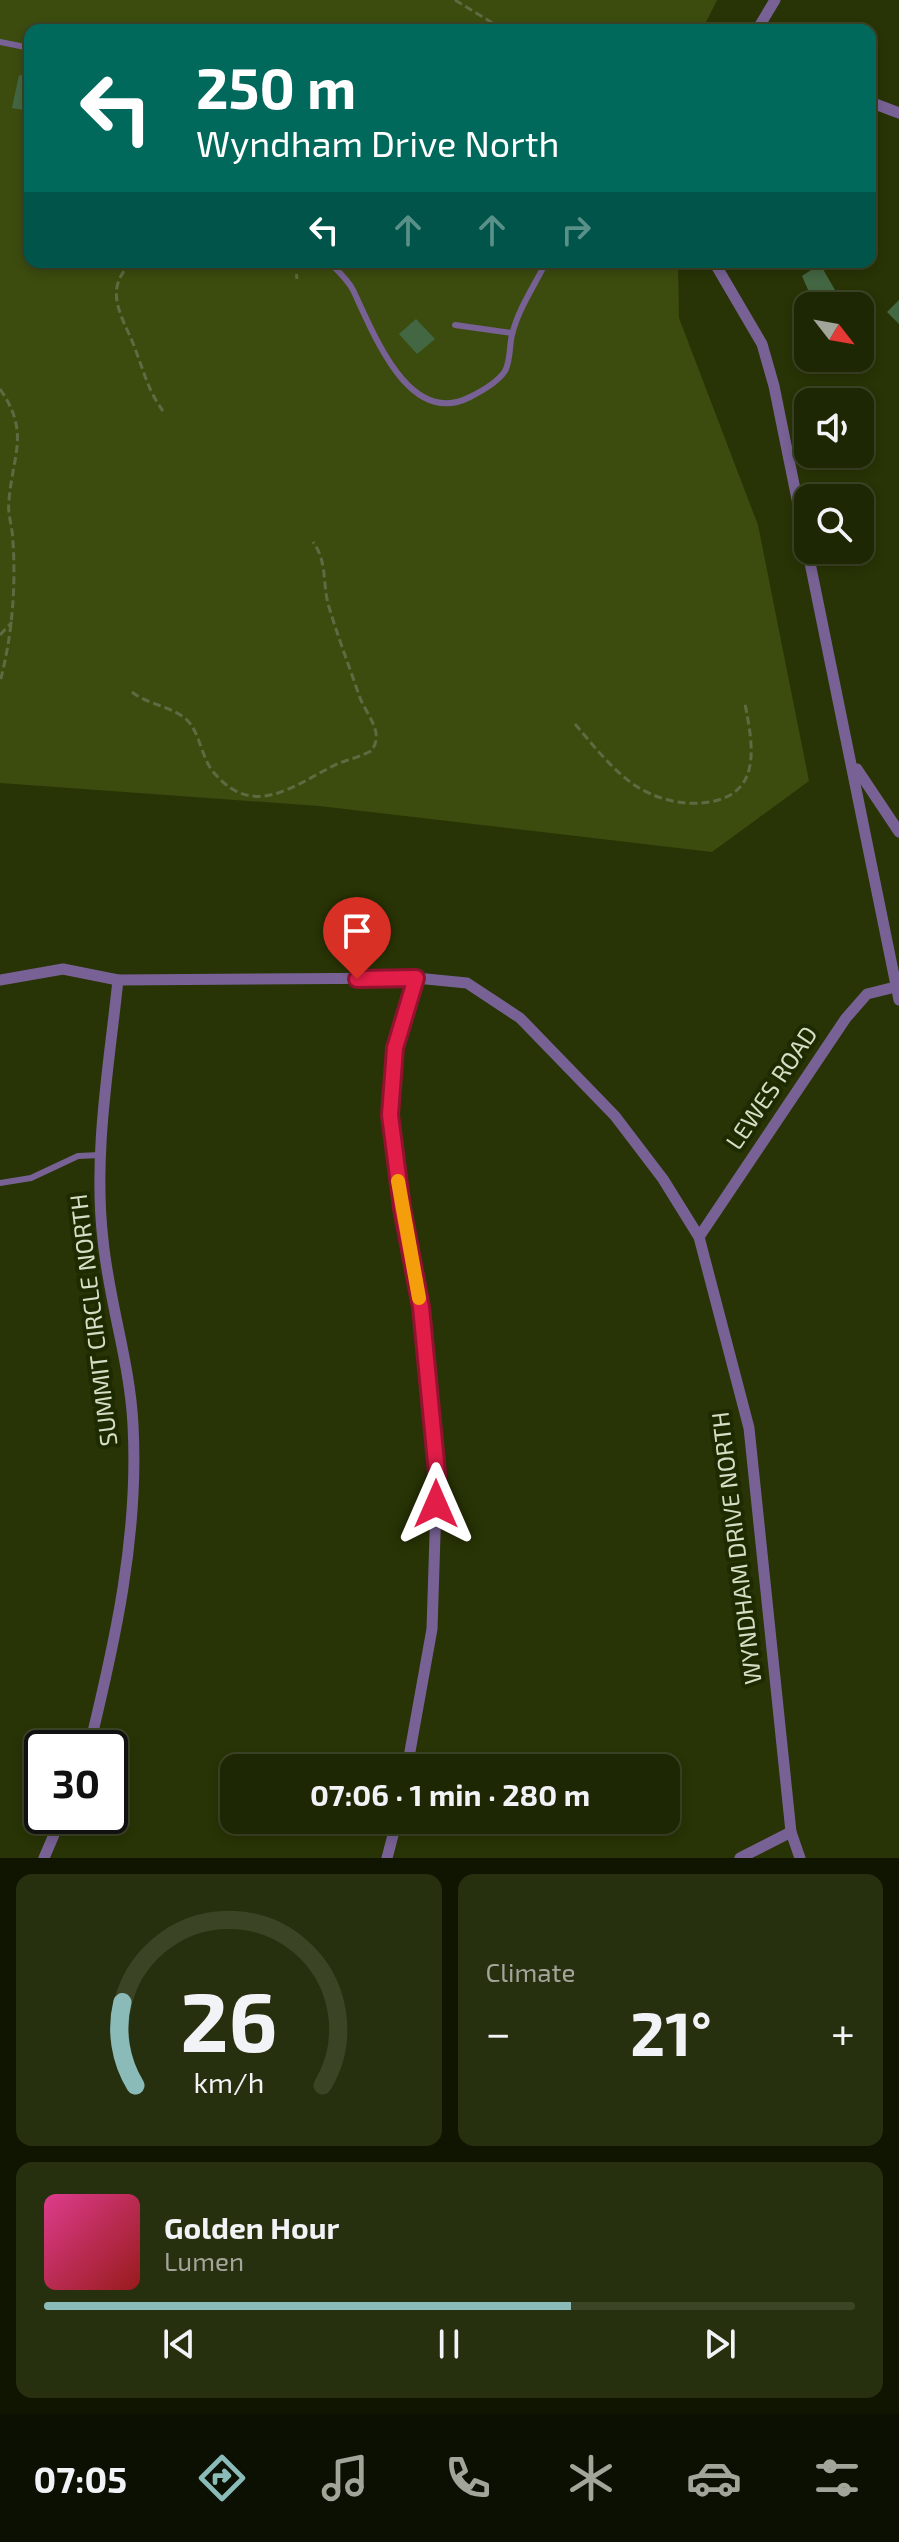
<!DOCTYPE html>
<meta charset="utf-8">
<style>
:root{--surface:#1e2704;--page:#262f0e;--text:#f1f3f6;--muted:#a1a59a;--line:#3c4426;--accent:#8bbbb9}
body{margin:0;font-family:"Exo 2",sans-serif;background:var(--page);color:var(--text);height:100vh;display:flex;flex-direction:column;font-size:30px;white-space:nowrap}
*{box-sizing:border-box;margin:0}
p{font-size:26px;color:var(--muted)}
.icon{flex:none;width:44px;height:44px;fill:none;stroke:currentColor;stroke-width:2;stroke-linecap:round;stroke-linejoin:round}
.map{position:relative;height:1858px;overflow:hidden}
.drawer{display:flex;flex-direction:column;gap:16px;padding:16px;background:#101502;flex:1}
.drawer>*{flex:none}
.guide{position:absolute;left:24px;top:24px;width:852px;height:244px;border-radius:16px;box-shadow:0 4px 12px #0003,0 0 0 2px var(--line);background:#00695c;color:#fff;overflow:hidden}
.needle{width:52px;rotate:121deg}
.fabs{position:absolute;left:794px;top:292px;display:grid;gap:16px}
.fabs a{display:grid;place-items:center;width:80px;height:80px;border-radius:16px;background:var(--surface);box-shadow:0 4px 12px #0003,0 0 0 2px var(--line);font-size:40px}
.speed{position:absolute;left:24px;top:1730px;display:flex;gap:16px;font-size:40px;font-weight:700;text-align:center}
.speed>*{display:grid;place-content:center;width:104px;height:104px;border-radius:50%;background:var(--surface);box-shadow:0 4px 12px #0003,0 0 0 2px var(--line);line-height:1}
.speed .limit{border:4px solid #111;border-radius:12px;background:#fff;color:#111}
.pin{position:absolute;display:grid;place-items:center;width:68px;height:68px;color:#fff;margin:-82px -34px;border-radius:50% 50% 50% 0;rotate:-45deg;box-shadow:0 0 8px #0007}
.pin .icon{rotate:45deg}
.me{position:absolute;width:88px;margin:-44px;rotate:0deg;stroke-linejoin:round;filter:drop-shadow(0 0 6px #0008)}
.turn{display:flex;align-items:center;gap:28px;height:168px;padding:0 40px;font-size:36px}
.turn .icon{width:104px;height:104px;stroke-width:2.5}
.turn b{display:block;font-size:56px;line-height:68px}
.lanes{display:flex;align-items:center;height:76px;padding:0 40px;background:#0003;justify-content:center;gap:40px;direction:ltr}
.lanes .off{opacity:.35}
.big{font-size:60px;font-weight:700;line-height:1.1}
.drawer .tile{flex:1;display:flex;flex-direction:column;justify-content:center;gap:12px;min-width:0;padding:0 28px;border-radius:16px;background:var(--page)}
.drawer .dial{align-items:center;gap:0}
.dial svg{height:208px;overflow:visible;fill:none;stroke:var(--line);stroke-width:7;stroke-linecap:round;text-anchor:middle}
.dial text{fill:var(--text);stroke:none}
.song{display:flex;align-items:center;gap:24px}
.cover{width:96px;height:96px;border-radius:12px;background:linear-gradient(135deg,hsl(330 70% 55%),hsl(0 70% 35%))}
.played{height:8px;border-radius:4px;background:linear-gradient(90deg,var(--accent) 65%,var(--line) 65%)}
.keys{display:flex;justify-content:space-around;direction:ltr}
.heat{display:flex;justify-content:space-between;align-items:center;font-size:44px;direction:ltr}
.drawer .tiles{flex:1;display:grid;gap:16px;grid-template-columns:1fr 1fr}
.tile:last-child{grid-column:span 2}
.trip{position:absolute;left:220px;top:1754px;width:460px;height:80px;border-radius:16px;background:var(--surface);box-shadow:0 4px 12px #0003,0 0 0 2px var(--line);font-weight:700;line-height:80px;text-align:center}
.menu{display:flex;height:128px;justify-content:space-around;align-items:center;background:#0c1002;color:var(--muted)}
.menu .icon{width:56px;height:56px}
.menu .on{color:var(--accent)}
.menu b{font-size:36px;color:var(--text)}
.map>svg:first-child{display:block}
.green{fill:#3c4c0e}
.building{fill:#446743}
.lines{fill:none;stroke-linecap:round;stroke-linejoin:round}
.path{stroke:#5f6a42;stroke-width:3;stroke-dasharray:8 4;stroke-linecap:butt}
.lane{stroke:#786295;stroke-width:6}
.street{stroke:#786295;stroke-width:11}
.route-casing{stroke:#92132f;stroke-width:20}
.route{stroke:#e11d48;stroke-width:14}
.slow{stroke:#f59e0b;stroke-width:14}
.labels{text-anchor:middle;stroke-width:8;stroke-linejoin:round;paint-order:stroke}
.street-label{font-size:24px;fill:#d5dec5;stroke:#1e2a00}
</style>
<div class="map">
<svg width="899" height="1858" viewBox="0 0 899 1858">
<rect width="100%" height="100%" fill="#283405"/>
<polygon class="green" points="0,0 717,0 702,30 30,30 30,262 678,262 679,318 758,525 809,781 712,852 319,806 0,783"/>
<g class="building">
<polygon points="19,75 30,77 30,111 12,108"/>
<polygon points="820,264 835,290 827,297 831,306 815,306 802,276"/>
<polygon points="899,300 899,324 887,312"/>
<polygon points="416,319 435,339 417,354 399,334"/>
</g>
<g class="lines">
<g class="path">
<polyline points="455,0 504,30"/>
<path d="M132,262C99,293 127,322 137,354C145,375 149,392 163,411"/>
<polyline points="295,262 297,279"/>
<path d="M0,389C30,432 13,454 9,500C7,514 13,528 13,542C16,590 12,636 0,682"/>
<polyline points="0,635 12,622"/>
<path d="M132,692C148,705 172,706 187,720C201,734 201,759 215,774C253,818 292,787 331,767C344,760 358,758 371,751C386,732 365,714 359,695C349,666 338,637 329,607C322,585 328,562 313,542"/>
<path d="M575,724C593,745 613,771 636,786C654,798 680,805 701,803C762,798 754,750 745,704"/>
</g>
<g class="lane">
<polyline points="0,42 30,48"/>
<path d="M329,262C337,270 348,280 353,290C373,331 408,429 470,397C482,391 498,382 505,371C511,360 509,346 512,335C518,309 535,285 546,262"/>
<polyline points="455,325 512,333"/>
<polyline points="0,1183 31,1178 78,1156 100,1155"/>
</g>
<g class="street">
<polyline points="757,30 775,0"/>
<polyline points="870,102 899,113"/>
<polyline points="714,262 762,344 774,386 899,1000"/>
<polyline points="857,769 899,832"/>
<polyline points="0,980 63,969 118,980 416,978 467,983 520,1018 615,1116 663,1179 699,1237 749,1428 791,1832 800,1858"/>
<polyline points="699,1237 846,1018 867,994 899,986"/>
<path d="M89,1748C115,1642 139,1535 133,1425C130,1363 109,1302 103,1240C93,1154 109,1066 118,980"/>
<polyline points="407,1768 432,1629 437,1473 421,1307 402,1208 390,1115 395,1048 416,978"/>
<polyline points="44,1858 62,1816"/>
<polyline points="387,1858 397,1820"/>
<polyline points="740,1858 791,1832"/>
</g>
</g>
<g class="lines">
<g class="route-casing">
<polyline id="route" points="357,979 416,978 395,1048 390,1115 402,1208 421,1307 437,1473 436,1504"/>
</g>
<use href="#route" class="route"/>
<polyline class="slow" points="398,1181 419,1298"/>
</g>
<g class="labels">
<g class="street-label">
<text transform="translate(772 1088) rotate(-56)" y="8">LEWES ROAD</text>
<text transform="translate(94 1320) rotate(-97)" y="8">SUMMIT CIRCLE NORTH</text>
<text transform="translate(737 1548) rotate(-97)" y="8">WYNDHAM DRIVE NORTH</text>
</g>
</g>
</svg>
<div class="fabs">
<a><svg class="needle" viewBox="-14 -14 28 28"><path d="M0-13l5 13h-10z" fill="#e53935"/><path d="M0 13l5-13h-10z" fill="#a1a59a"/></svg></a>
<a><svg class="icon" aria-label="sound" viewBox="0 0 24 24"><path d="M4 9h4l5-4v14l-5-4H4zM17 9q2 3 0 6"/></svg></a>
<a><svg class="icon" aria-label="search" viewBox="0 0 24 24"><circle cx="10" cy="10" r="6"/><path d="M15 15l6 6"/></svg></a>
</div>
<div class="speed"><div class="limit">30</div></div>
<div class="pin" style="left:357px;top:979px;background:#d93025"><svg class="icon" aria-label="arrive" viewBox="0 0 24 24"><path d="M6 21V4h12l-3 4 3 4H6"/></svg></div>
<svg class="me" style="left:436px;top:1504px" viewBox="-20 -20 40 40"><path d="M0-17L14 15 0 8-14 15z" fill="#e11d48" stroke="#fff" stroke-width="4"/></svg>
<div class="trip">07:06 · 1 min · 280 m</div>
<div class="guide">
<div class="turn"><svg class="icon" aria-label="left" viewBox="0 0 24 24"><path d="M17 20v-9H6M10 6l-5 5 5 5"/></svg><div><b>250 m</b>Wyndham Drive North</div></div>
<div class="lanes"><svg class="icon" aria-label="left" viewBox="0 0 24 24"><path d="M17 20v-9H6M10 6l-5 5 5 5"/></svg><svg class="icon off" aria-label="ahead" viewBox="0 0 24 24"><path d="M12 20V5M6 11l6-6 6 6"/></svg><svg class="icon off" aria-label="ahead" viewBox="0 0 24 24"><path d="M12 20V5M6 11l6-6 6 6"/></svg><svg class="icon off" aria-label="right" viewBox="0 0 24 24"><path d="M7 20v-9h11M14 6l5 5-5 5"/></svg></div>
</div>
</div>
<section class="drawer">
<div class="tiles">
<div class="tile dial"><svg viewBox="0 0 100 80">
<path d="M14 69A42 42 0 1 1 86 69"/>
<path d="M14 69A42 42 0 0 1 9 37" stroke="#8bbbb9"/>
<text x="50" y="56" font-size="32" font-weight="700">26</text>
<text x="50" y="72" font-size="11">km/h</text>
</svg></div>
<div class="tile"><p>Climate</p>
<div class="heat"><a>−</a><b class="big">21°</b><a>+</a></div>
</div>
<div class="tile">
<div class="song"><i class="cover"></i><div><b>Golden Hour</b><p>Lumen</p></div></div>
<div class="played"></div>
<div class="keys"><svg class="icon" aria-label="previous" viewBox="0 0 24 24"><path d="M18 5L8 12l10 7zM5 5v14"/></svg><svg class="icon" aria-label="pause" viewBox="0 0 24 24"><path d="M8 5v14M16 5v14"/></svg><svg class="icon" aria-label="next" viewBox="0 0 24 24"><path d="M6 5l10 7-10 7zM19 5v14"/></svg></div>
</div>
</div>
</section>
<nav class="menu">
<b>07:05</b>
<svg class="icon on" aria-label="directions" viewBox="0 0 24 24"><path d="M12 3l9 9-9 9-9-9zM9 14v-3h6M13 9l2 2-2 2"/></svg>
<svg class="icon" aria-label="music" viewBox="0 0 24 24"><path d="M9 18V5l10-2v13"/><circle cx="6" cy="18" r="3"/><circle cx="16" cy="16" r="3"/></svg>
<svg class="icon" aria-label="phone" viewBox="0 0 24 24"><path d="M5 4h4l2 5-3 2q2 4 5 5l2-3 5 2v4C11 20 4 13 5 4z"/></svg>
<svg class="icon" aria-label="climate" viewBox="0 0 24 24"><path d="M12 3v18M4 7l16 10M4 17L20 7"/></svg>
<svg class="icon" aria-label="car" viewBox="0 0 24 24"><path d="M5 17H2v-5l4-1 3-4h7l3 4 3 1v5h-3M9 17h6M6 11h13"/><circle cx="7" cy="17" r="2"/><circle cx="17" cy="17" r="2"/></svg>
<svg class="icon" aria-label="filters" viewBox="0 0 24 24"><path d="M4 7h16M4 17h16"/><circle cx="9" cy="7" r="2"/><circle cx="15" cy="17" r="2"/></svg>
</nav>
